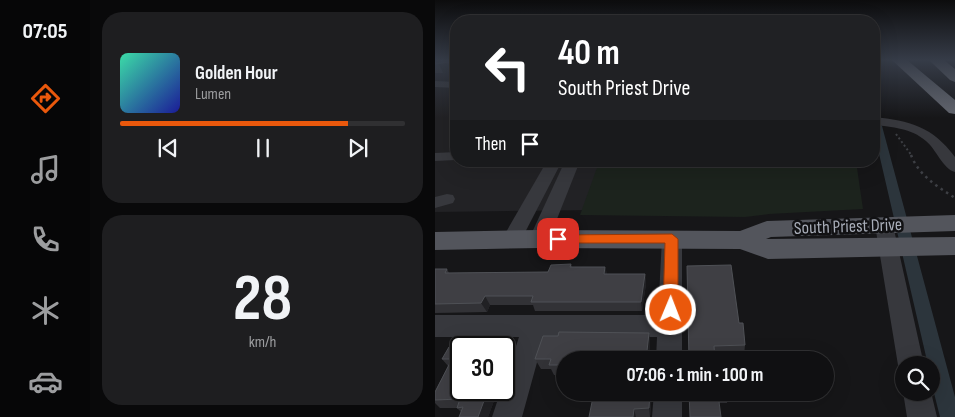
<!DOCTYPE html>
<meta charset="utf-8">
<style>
:root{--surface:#101012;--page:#1e1e20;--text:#f1f3f6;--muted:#9c9d9f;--line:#303032;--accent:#ea580c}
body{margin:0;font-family:"Sofia Sans Condensed",sans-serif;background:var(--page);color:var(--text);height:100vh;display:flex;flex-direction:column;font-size:19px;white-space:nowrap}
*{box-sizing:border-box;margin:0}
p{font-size:16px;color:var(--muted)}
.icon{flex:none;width:28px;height:28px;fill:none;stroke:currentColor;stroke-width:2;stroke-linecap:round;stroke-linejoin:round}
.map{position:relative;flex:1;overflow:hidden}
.sheet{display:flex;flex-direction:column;gap:12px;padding:12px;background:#09090a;width:345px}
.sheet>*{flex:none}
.banner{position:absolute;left:15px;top:15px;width:430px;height:152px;border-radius:20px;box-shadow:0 5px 20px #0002,0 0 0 1px var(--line);background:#202124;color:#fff;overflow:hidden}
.fabs{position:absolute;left:460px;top:356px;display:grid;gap:10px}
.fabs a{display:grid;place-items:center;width:45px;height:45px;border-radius:50%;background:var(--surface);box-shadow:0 5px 20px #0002,0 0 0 1px var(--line);font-size:25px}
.speed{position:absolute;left:15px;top:336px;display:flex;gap:10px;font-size:25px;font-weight:700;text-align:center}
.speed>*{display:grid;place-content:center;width:65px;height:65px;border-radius:50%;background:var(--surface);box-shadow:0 5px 20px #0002,0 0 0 1px var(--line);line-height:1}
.speed .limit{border:2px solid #111;border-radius:8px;background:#fff;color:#111}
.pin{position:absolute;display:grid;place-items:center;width:42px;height:42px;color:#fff;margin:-21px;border-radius:10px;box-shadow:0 2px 8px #0006}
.me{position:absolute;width:55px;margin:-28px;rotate:1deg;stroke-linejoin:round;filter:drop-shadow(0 0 4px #0008)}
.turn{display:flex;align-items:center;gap:18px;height:105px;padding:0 25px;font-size:22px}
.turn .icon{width:65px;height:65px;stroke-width:2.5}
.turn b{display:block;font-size:35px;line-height:42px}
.then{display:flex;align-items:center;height:48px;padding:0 25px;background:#0003;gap:10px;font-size:19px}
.sheet .card{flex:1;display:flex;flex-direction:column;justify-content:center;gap:8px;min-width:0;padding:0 18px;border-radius:20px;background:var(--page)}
.sheet .dial{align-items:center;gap:0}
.dial b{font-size:65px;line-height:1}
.song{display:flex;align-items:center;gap:15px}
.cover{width:60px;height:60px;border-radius:8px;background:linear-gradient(135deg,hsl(160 70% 55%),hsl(240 70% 35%))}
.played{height:5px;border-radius:2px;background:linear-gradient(90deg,var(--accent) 80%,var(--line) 80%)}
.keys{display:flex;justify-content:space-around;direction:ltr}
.trip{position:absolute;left:121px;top:351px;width:278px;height:50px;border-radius:25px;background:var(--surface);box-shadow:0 5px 20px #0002,0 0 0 1px var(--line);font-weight:700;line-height:50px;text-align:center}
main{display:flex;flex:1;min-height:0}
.tab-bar{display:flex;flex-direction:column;width:90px;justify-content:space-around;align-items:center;background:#060607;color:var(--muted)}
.tab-bar .icon{width:35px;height:35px}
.tab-bar .selected{color:var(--accent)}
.tab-bar b{font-size:22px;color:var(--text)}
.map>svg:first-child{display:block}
.built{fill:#222225}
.green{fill:#1c231d}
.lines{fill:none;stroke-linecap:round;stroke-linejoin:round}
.canal{fill:#2c353c;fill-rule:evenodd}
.path-far1{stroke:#3d3f44;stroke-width:2;stroke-dasharray:2 2.5;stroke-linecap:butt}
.path{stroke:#3d3f44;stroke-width:2.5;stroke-dasharray:2.5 4;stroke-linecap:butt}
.minor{fill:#37383d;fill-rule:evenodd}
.major{fill:#53555c;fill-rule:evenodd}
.highway{fill:#63666e;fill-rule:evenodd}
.wall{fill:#323236}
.shaded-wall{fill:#212124}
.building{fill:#3f3f44;stroke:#4f5156}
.route{fill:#ea580c;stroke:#983908}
.labels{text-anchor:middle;stroke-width:5;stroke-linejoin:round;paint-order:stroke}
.street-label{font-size:18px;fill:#a8adb8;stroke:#111113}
</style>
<main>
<nav class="tab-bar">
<b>07:05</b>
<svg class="icon selected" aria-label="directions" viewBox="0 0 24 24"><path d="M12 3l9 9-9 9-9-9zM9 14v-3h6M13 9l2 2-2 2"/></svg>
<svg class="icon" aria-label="music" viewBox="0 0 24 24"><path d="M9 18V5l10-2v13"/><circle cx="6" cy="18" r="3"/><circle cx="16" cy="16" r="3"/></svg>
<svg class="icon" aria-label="phone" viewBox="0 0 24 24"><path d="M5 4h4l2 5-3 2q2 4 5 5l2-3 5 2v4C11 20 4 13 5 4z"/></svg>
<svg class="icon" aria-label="climate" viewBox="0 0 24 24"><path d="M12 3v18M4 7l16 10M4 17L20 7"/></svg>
<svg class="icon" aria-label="car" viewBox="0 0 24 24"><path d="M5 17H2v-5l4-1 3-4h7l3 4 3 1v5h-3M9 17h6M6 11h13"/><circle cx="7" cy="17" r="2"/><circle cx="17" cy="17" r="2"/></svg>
</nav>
<section class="sheet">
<div class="card">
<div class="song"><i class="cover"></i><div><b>Golden Hour</b><p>Lumen</p></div></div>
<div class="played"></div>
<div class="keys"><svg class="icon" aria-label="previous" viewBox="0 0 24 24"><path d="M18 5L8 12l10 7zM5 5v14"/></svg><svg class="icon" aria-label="pause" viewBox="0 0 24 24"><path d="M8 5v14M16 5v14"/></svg><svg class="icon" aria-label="next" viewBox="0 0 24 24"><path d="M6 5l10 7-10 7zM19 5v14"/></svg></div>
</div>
<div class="card dial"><b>28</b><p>km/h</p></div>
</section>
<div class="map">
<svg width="520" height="417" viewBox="0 0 520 417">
<rect width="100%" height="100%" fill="#161618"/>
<polygon class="built" points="0,60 21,60 21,161 415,161 410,207 0,212"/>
<polygon class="green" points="404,162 422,168 428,209 334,214 310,217 145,215 163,165"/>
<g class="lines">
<polygon class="canal" points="442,123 447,126 520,397 520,417 505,417 496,381 496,365 493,365 439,132 439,124"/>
<polyline class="path-far1" points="461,134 477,156"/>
<path class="path" d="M476,155C484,176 502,186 520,198"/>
<g class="minor">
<polygon points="0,81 21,82 21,88 0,87"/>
<path d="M439,117C475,121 497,126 520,157V172C508,169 501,149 491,141C476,128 457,127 439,125Z"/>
<polygon points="21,152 21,160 0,161 0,153"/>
<polygon points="112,161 127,161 84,244 77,246 70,244 67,239"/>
<polygon points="130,161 145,161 114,239 111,244 104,246 97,244 94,239"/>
<polygon points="12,194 18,195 20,199 18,203 0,208 0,197"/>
<polygon points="449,219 456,221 458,225 489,365 469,365 469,375 463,365 440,225 442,221"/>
<polygon points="237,232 244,234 247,239 247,360 221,360 222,337 109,337 87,417 57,417 66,390 69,390 69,383 84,337 0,337 0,315 223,315 227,239 230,234"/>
<polygon points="469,390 469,392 496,392 502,417 472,417 468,392"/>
<polygon points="219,392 247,392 247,417 217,417"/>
</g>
<polygon class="major" points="520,215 520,231 336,237 331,239 520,237 520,255 333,259 305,249 104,248 0,250 0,232 104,230 305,231 332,221"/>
<g class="highway">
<polygon points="457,60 472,60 520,100 520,114 514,113"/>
<polygon points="494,60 509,60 520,69 520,82 515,80"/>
</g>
</g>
<g class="wall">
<polygon points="0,60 21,60 21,77 17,71 8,73 0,73"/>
<polygon points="136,264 137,267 172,274 210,274 211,284 207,311 100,311 98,305 55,305 52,312 0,313 0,269 12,269 14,273 113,272"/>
<polygon points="304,323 310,345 309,356 280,356 254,360"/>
<polygon points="214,333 215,343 214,360 130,360 130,375 119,375 116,369 106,369 100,359"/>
<polygon points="65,337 76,355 53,417 24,417 26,412 22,408 5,408 0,403 0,392 13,366 7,359 26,347"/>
<polygon points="159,392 217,392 215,417 154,417"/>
<polygon points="254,392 294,392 292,403 284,403"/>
</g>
<g class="shaded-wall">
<polygon points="13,62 17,71 8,73 4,64"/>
<polygon points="170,267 173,276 169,274"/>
<polygon points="210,274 211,284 207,311 206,302"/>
<polygon points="50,296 55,305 52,312 46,303"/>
<polygon points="214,333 215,343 214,360 211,360"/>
<polygon points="65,337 76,355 69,375 69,348 61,346"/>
<polygon points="53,390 63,390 53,417 43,417"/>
<polygon points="215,392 217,392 215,417 214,408"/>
<polygon points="199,409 201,417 198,417"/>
</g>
<g class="building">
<polygon points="0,60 21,60 21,69 19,69 13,62 0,64"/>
<polygon points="136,264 135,267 170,267 169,274 210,274 206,302 96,302 98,296 50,296 46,303 0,304 0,269 12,269 10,273 113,272 116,265"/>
<polygon points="296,265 304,323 308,323 310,345 279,346 280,360 254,360 252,266"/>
<polygon points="124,332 214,333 211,360 130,360 130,365 114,365 116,359 100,359 108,336 123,336"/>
<polygon points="31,337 65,337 61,346 70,346 69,350 69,348 26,348 26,390 53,390 43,417 24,417 28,407 22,408 25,399 0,400 0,392 17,359 7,359 14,347 26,347"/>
<polygon points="159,392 215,392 214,408 199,409 198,417 154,417"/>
<polygon points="254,392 294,392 294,393 283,394 286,417 255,417"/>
</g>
<linearGradient id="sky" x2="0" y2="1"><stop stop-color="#0c0c0d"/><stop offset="0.51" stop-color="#363c48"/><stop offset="1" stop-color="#363c48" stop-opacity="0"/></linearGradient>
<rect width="520" height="118" fill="url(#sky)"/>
<polygon class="route" points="237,234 243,239 243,310 241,314 236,316 230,314 228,310 230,243 123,243 117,239 123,235"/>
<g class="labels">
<g class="street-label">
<text transform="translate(413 226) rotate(-2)" y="6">South Priest Drive</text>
</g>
</g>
</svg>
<div class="fabs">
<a><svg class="icon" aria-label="search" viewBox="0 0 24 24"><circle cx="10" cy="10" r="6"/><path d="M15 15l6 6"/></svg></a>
</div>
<div class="speed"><div class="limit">30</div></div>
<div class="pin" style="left:123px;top:239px;background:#d93025"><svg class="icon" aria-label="arrive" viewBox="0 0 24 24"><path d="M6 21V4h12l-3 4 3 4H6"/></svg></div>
<svg class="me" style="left:236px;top:310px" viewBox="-20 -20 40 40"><circle r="17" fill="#ea580c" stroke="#fff" stroke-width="3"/><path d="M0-11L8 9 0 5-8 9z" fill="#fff"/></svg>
<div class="trip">07:06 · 1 min · 100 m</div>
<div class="banner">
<div class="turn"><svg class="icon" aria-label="left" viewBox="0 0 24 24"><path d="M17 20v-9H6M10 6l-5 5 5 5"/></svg><div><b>40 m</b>South Priest Drive</div></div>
<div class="then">Then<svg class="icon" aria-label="arrive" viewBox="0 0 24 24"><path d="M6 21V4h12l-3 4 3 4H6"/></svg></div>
</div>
</div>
</main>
